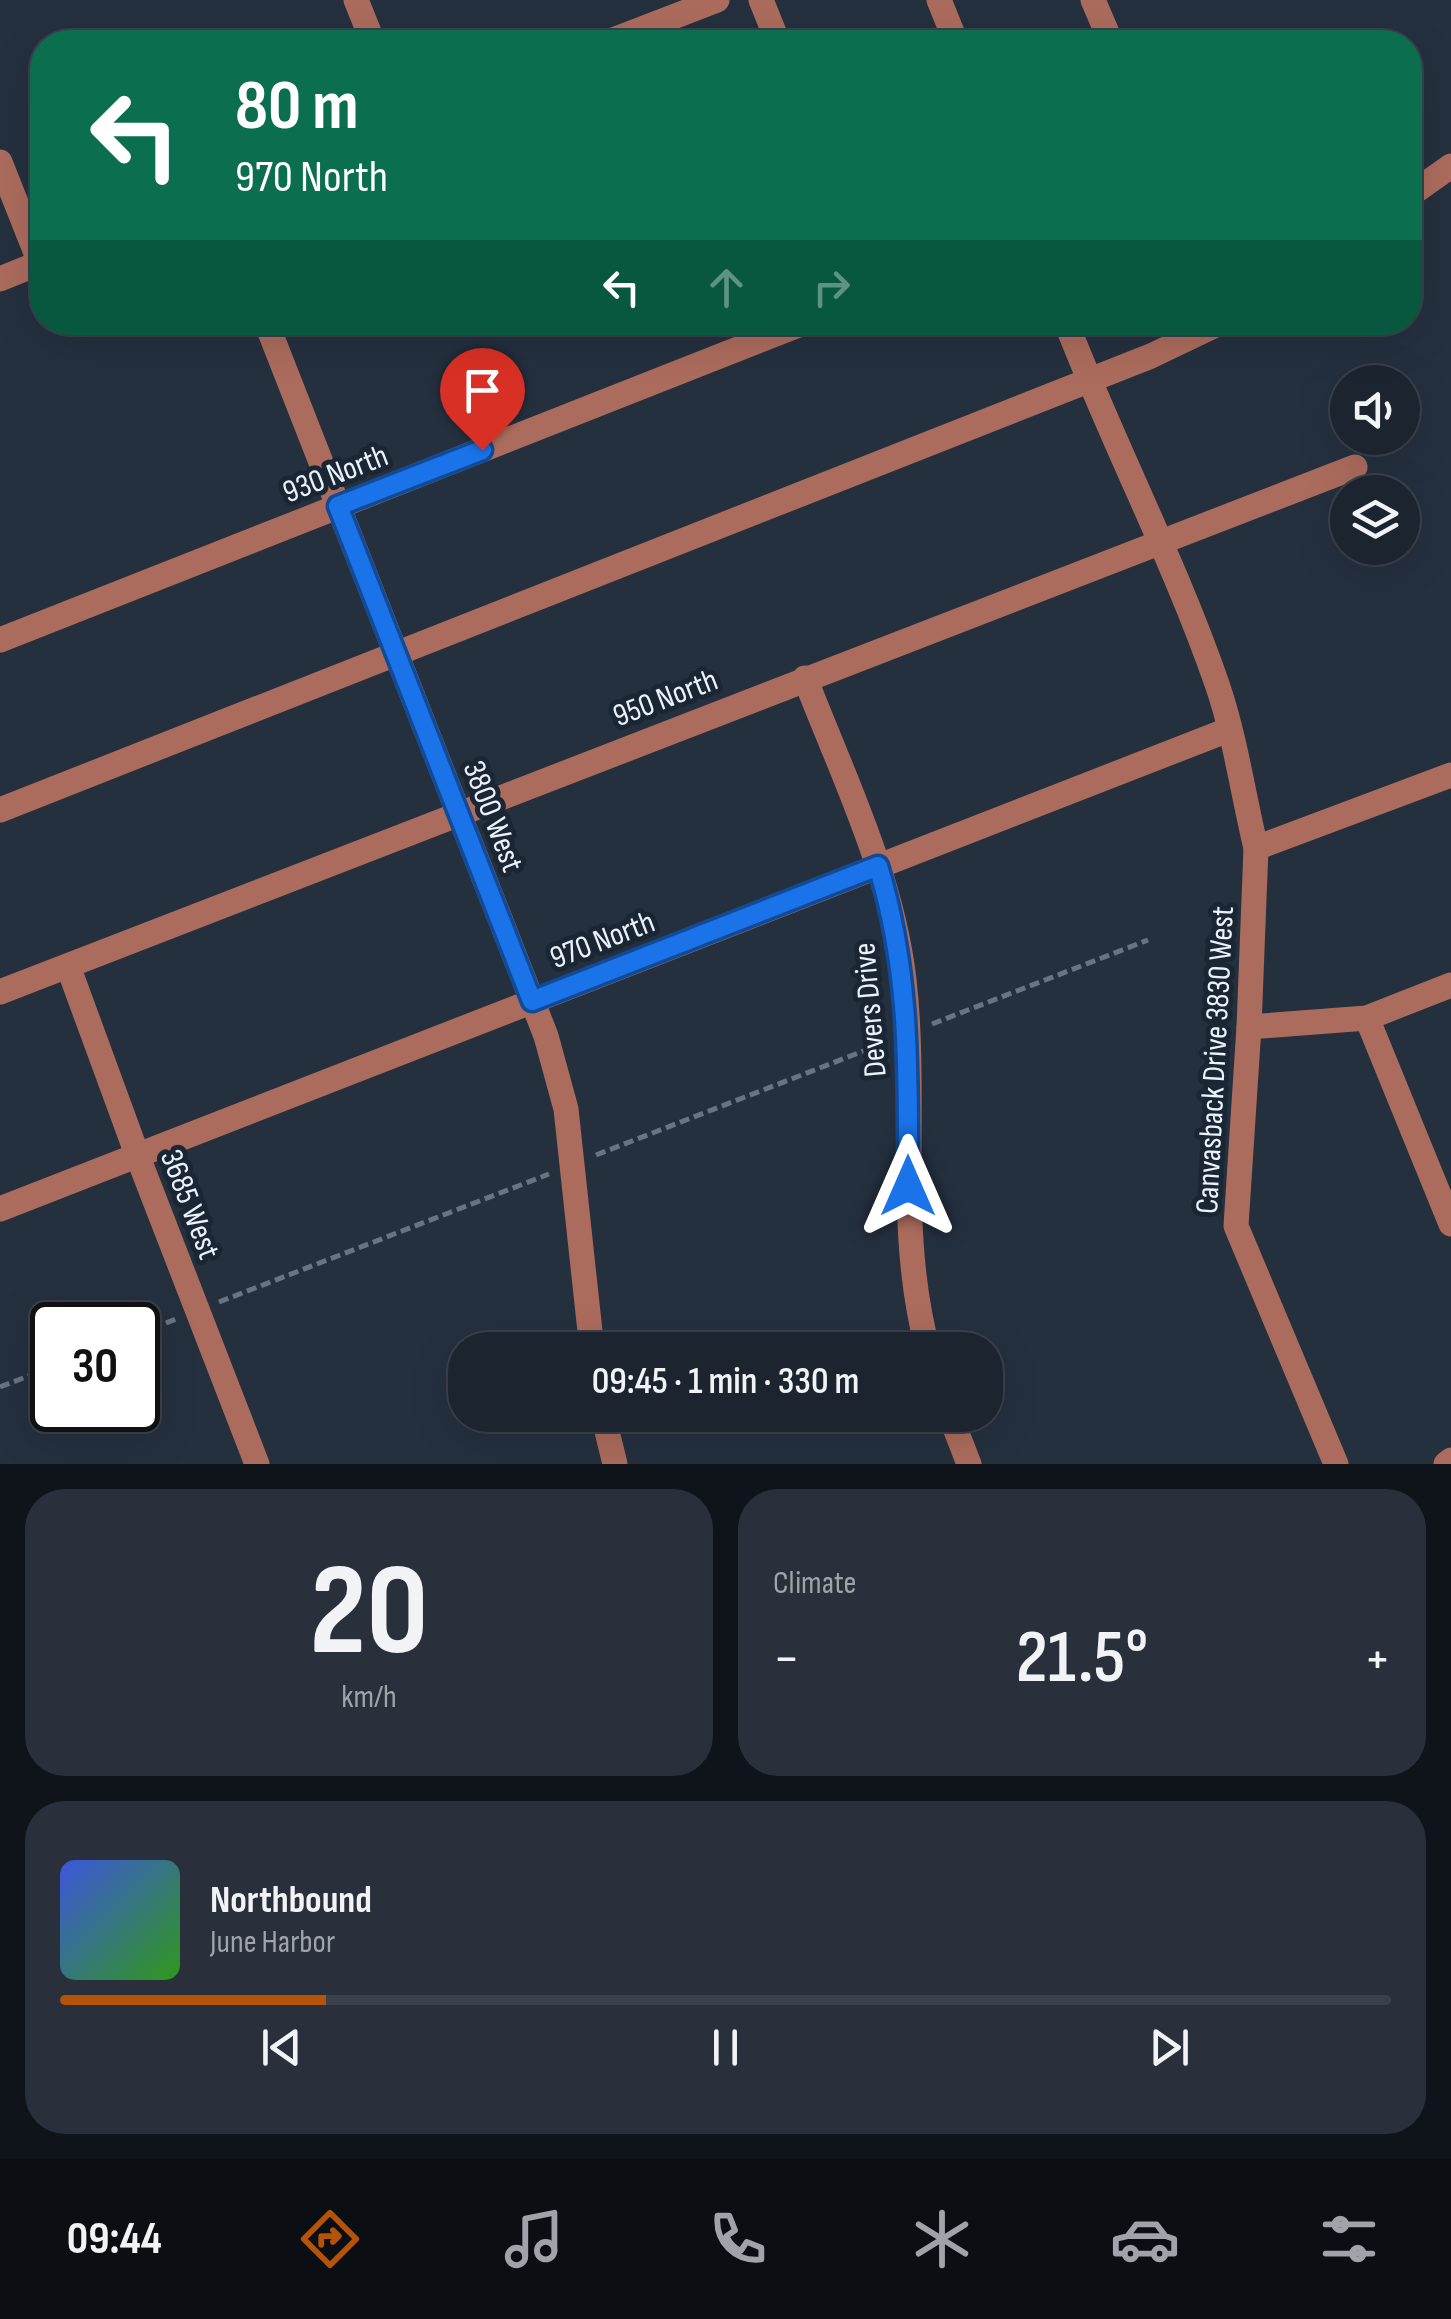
<!DOCTYPE html>
<meta charset="utf-8">
<style>
:root{--surface:#1c242f;--page:#29303b;--text:#f1f3f6;--muted:#a0a4aa;--line:#3a414b;--accent:#b45309}
body{margin:0;font-family:"Sofia Sans Condensed",sans-serif;background:var(--page);color:var(--text);height:100vh;display:flex;flex-direction:column;font-size:38px;white-space:nowrap}
*{box-sizing:border-box;margin:0}
p{font-size:32px;color:var(--muted)}
.icon{flex:none;width:55px;height:55px;fill:none;stroke:currentColor;stroke-width:2;stroke-linecap:round;stroke-linejoin:round}
.map{position:relative;height:1464px;overflow:hidden}
.sheet{display:flex;flex-direction:column;gap:25px;padding:25px;background:#0f141a;flex:1}
.sheet>*{flex:none}
.banner{position:absolute;left:30px;top:30px;width:1392px;height:305px;border-radius:40px;box-shadow:0 10px 40px #0002,0 0 0 2px var(--line);background:#0b6e4f;color:#fff;overflow:hidden}
.tools{position:absolute;left:1330px;top:365px;display:grid;gap:20px}
.tools a{display:grid;place-items:center;width:90px;height:90px;border-radius:50%;background:var(--surface);box-shadow:0 10px 40px #0002,0 0 0 2px var(--line);font-size:50px}
.speed{position:absolute;left:30px;top:1302px;display:flex;gap:20px;font-size:50px;font-weight:700;text-align:center}
.speed>*{display:grid;place-content:center;width:130px;height:130px;border-radius:50%;background:var(--surface);box-shadow:0 10px 40px #0002,0 0 0 2px var(--line);line-height:1}
.speed .limit{border:5px solid #111;border-radius:15px;background:#fff;color:#111}
.pin{position:absolute;display:grid;place-items:center;width:85px;height:85px;color:#fff;margin:-102px -42px;border-radius:50% 50% 50% 0;rotate:-45deg;box-shadow:0 0 10px #0007}
.pin .icon{rotate:45deg}
.me{position:absolute;width:110px;margin:-55px;rotate:0deg;stroke-linejoin:round;filter:drop-shadow(0 0 8px #0008)}
.turn{display:flex;align-items:center;gap:35px;height:210px;padding:0 40px;font-size:45px}
.turn .icon{width:130px;height:130px;stroke-width:2.5}
.turn b{display:block;font-size:70px;line-height:85px}
.lanes{display:flex;align-items:center;height:95px;padding:0 40px;background:#0003;justify-content:center;gap:50px;direction:ltr}
.lanes .off{opacity:.35}
.big{font-size:75px;font-weight:600;line-height:1.1}
.sheet .widget{flex:1;display:flex;flex-direction:column;justify-content:center;gap:15px;min-width:0;padding:0 35px;border-radius:40px;background:var(--page)}
.sheet .dial{align-items:center;gap:0}
.dial b{font-size:130px;line-height:1}
.song{display:flex;align-items:center;gap:30px}
.cover{width:120px;height:120px;border-radius:15px;background:linear-gradient(135deg,hsl(230 70% 55%),hsl(110 70% 35%))}
.played{height:10px;border-radius:5px;background:linear-gradient(90deg,var(--accent) 20%,var(--line) 20%)}
.keys{display:flex;justify-content:space-around;direction:ltr}
.heat{display:flex;justify-content:space-between;align-items:center;font-size:55px;direction:ltr}
.sheet .tiles{flex:1;display:grid;gap:25px;grid-template-columns:1fr 1fr}
.widget:last-child{grid-column:span 2}
.trip{position:absolute;left:448px;top:1332px;width:555px;height:100px;border-radius:40px;background:var(--surface);box-shadow:0 10px 40px #0002,0 0 0 2px var(--line);font-weight:600;line-height:100px;text-align:center}
.tab-bar{display:flex;height:160px;justify-content:space-around;align-items:center;background:#0b0e13;color:var(--muted)}
.tab-bar .icon{width:70px;height:70px}
.tab-bar .on{color:var(--accent)}
.tab-bar b{font-size:45px;color:var(--text)}
.map>svg:first-child{display:block}
.lines{fill:none;stroke-linecap:round;stroke-linejoin:round}
.path{stroke:#6a7481;stroke-width:5;stroke-dasharray:10 5;stroke-linecap:butt}
.minor{stroke:#ac6c5d;stroke-width:25}
.route-casing{stroke:#114b97;stroke-width:25}
.route{stroke:#1a73e8;stroke-width:18}
.labels{text-anchor:middle;stroke-width:10;stroke-linejoin:round;paint-order:stroke}
.street-label{font-size:32px;fill:#eaf2fc;stroke:#1b2634}
</style>
<div class="map">
<svg width="1451" height="1464" viewBox="0 0 1451 1464">
<rect width="100%" height="100%" fill="#25303f"/>
<g class="lines">
<g class="path">
<polyline points="932,1024 1148,940"/>
<polyline points="596,1155 884,1043"/>
<polyline points="219,1302 549,1174"/>
<polyline points="138,1334 176,1319"/>
<polyline points="0,1387 52,1367"/>
</g>
<g class="minor">
<polyline points="356,0 373,42"/>
<polyline points="761,0 778,42"/>
<polyline points="939,0 956,42"/>
<polyline points="1093,0 1111,42"/>
<polyline points="608,42 717,0"/>
<polyline points="0,162 40,263"/>
<polyline points="1410,195 1451,166"/>
<polyline points="0,279 42,262"/>
<polyline points="266,322 546,1036 566,1109 592,1350"/>
<path d="M1066,322C1113,444 1174,560 1217,684C1235,736 1243,794 1256,848"/>
<polyline points="0,640 806,322"/>
<path d="M805,678C843,776 892,875 904,980C918,1103 895,1229 928,1350"/>
<polyline points="0,810 1151,356 1222,322"/>
<polyline points="68,966 138,1157 257,1464"/>
<polyline points="0,992 1355,467"/>
<polyline points="1367,1018 1451,1224"/>
<polyline points="1249,1027 1367,1018 1451,985"/>
<polyline points="0,1209 1228,730"/>
<polyline points="603,1415 615,1464"/>
<polyline points="950,1415 969,1464"/>
<polyline points="1336,1464 1236,1226 1249,1027 1256,848 1451,775"/>
<polyline points="1446,1464 1451,1460"/>
</g>
</g>
<g class="lines">
<g class="route-casing">
<path id="route" d="M482,450L338,506L532,1001L878,866C911,973 908,1075 908,1186"/>
</g>
<use href="#route" class="route"/>
</g>
<g class="labels">
<g class="street-label">
<text transform="translate(335 473) rotate(-21)" y="11">930 North</text>
<text transform="translate(665 697) rotate(-21)" y="11">950 North</text>
<text transform="translate(494 816) rotate(69)" y="11">3800 West</text>
<text transform="translate(602 939) rotate(-21)" y="11">970 North</text>
<text transform="translate(869 1010) rotate(-95)" y="11">Devers Drive</text>
<text transform="translate(1214 1060) rotate(-87)" y="11">Canvasback Drive 3830 West</text>
<text transform="translate(191 1204) rotate(69)" y="11">3685 West</text>
</g>
</g>
</svg>
<div class="tools">
<a><svg class="icon" aria-label="sound" viewBox="0 0 24 24"><path d="M4 9h4l5-4v14l-5-4H4zM17 9q2 3 0 6"/></svg></a>
<a><svg class="icon" aria-label="layers" viewBox="0 0 24 24"><path d="M12 4l9 5-9 5-9-5zM3 14l9 5 9-5"/></svg></a>
</div>
<div class="speed"><div class="limit">30</div></div>
<div class="pin" style="left:482px;top:450px;background:#d93025"><svg class="icon" aria-label="arrive" viewBox="0 0 24 24"><path d="M6 21V4h12l-3 4 3 4H6"/></svg></div>
<svg class="me" style="left:908px;top:1186px" viewBox="-20 -20 40 40"><path d="M0-17L14 15 0 8-14 15z" fill="#1a73e8" stroke="#fff" stroke-width="4"/></svg>
<div class="trip">09:45 · 1 min · 330 m</div>
<div class="banner">
<div class="turn"><svg class="icon" aria-label="left" viewBox="0 0 24 24"><path d="M17 20v-9H6M10 6l-5 5 5 5"/></svg><div><b>80 m</b>970 North</div></div>
<div class="lanes"><svg class="icon" aria-label="left" viewBox="0 0 24 24"><path d="M17 20v-9H6M10 6l-5 5 5 5"/></svg><svg class="icon off" aria-label="ahead" viewBox="0 0 24 24"><path d="M12 20V5M6 11l6-6 6 6"/></svg><svg class="icon off" aria-label="right" viewBox="0 0 24 24"><path d="M7 20v-9h11M14 6l5 5-5 5"/></svg></div>
</div>
</div>
<section class="sheet">
<div class="tiles">
<div class="widget dial"><b>20</b><p>km/h</p></div>
<div class="widget"><p>Climate</p>
<div class="heat"><a>−</a><b class="big">21.5°</b><a>+</a></div>
</div>
<div class="widget">
<div class="song"><i class="cover"></i><div><b>Northbound</b><p>June Harbor</p></div></div>
<div class="played"></div>
<div class="keys"><svg class="icon" aria-label="previous" viewBox="0 0 24 24"><path d="M18 5L8 12l10 7zM5 5v14"/></svg><svg class="icon" aria-label="pause" viewBox="0 0 24 24"><path d="M8 5v14M16 5v14"/></svg><svg class="icon" aria-label="next" viewBox="0 0 24 24"><path d="M6 5l10 7-10 7zM19 5v14"/></svg></div>
</div>
</div>
</section>
<nav class="tab-bar">
<b>09:44</b>
<svg class="icon on" aria-label="directions" viewBox="0 0 24 24"><path d="M12 3l9 9-9 9-9-9zM9 14v-3h6M13 9l2 2-2 2"/></svg>
<svg class="icon" aria-label="music" viewBox="0 0 24 24"><path d="M9 18V5l10-2v13"/><circle cx="6" cy="18" r="3"/><circle cx="16" cy="16" r="3"/></svg>
<svg class="icon" aria-label="phone" viewBox="0 0 24 24"><path d="M5 4h4l2 5-3 2q2 4 5 5l2-3 5 2v4C11 20 4 13 5 4z"/></svg>
<svg class="icon" aria-label="climate" viewBox="0 0 24 24"><path d="M12 3v18M4 7l16 10M4 17L20 7"/></svg>
<svg class="icon" aria-label="car" viewBox="0 0 24 24"><path d="M5 17H2v-5l4-1 3-4h7l3 4 3 1v5h-3M9 17h6M6 11h13"/><circle cx="7" cy="17" r="2"/><circle cx="17" cy="17" r="2"/></svg>
<svg class="icon" aria-label="filters" viewBox="0 0 24 24"><path d="M4 7h16M4 17h16"/><circle cx="9" cy="7" r="2"/><circle cx="15" cy="17" r="2"/></svg>
</nav>
